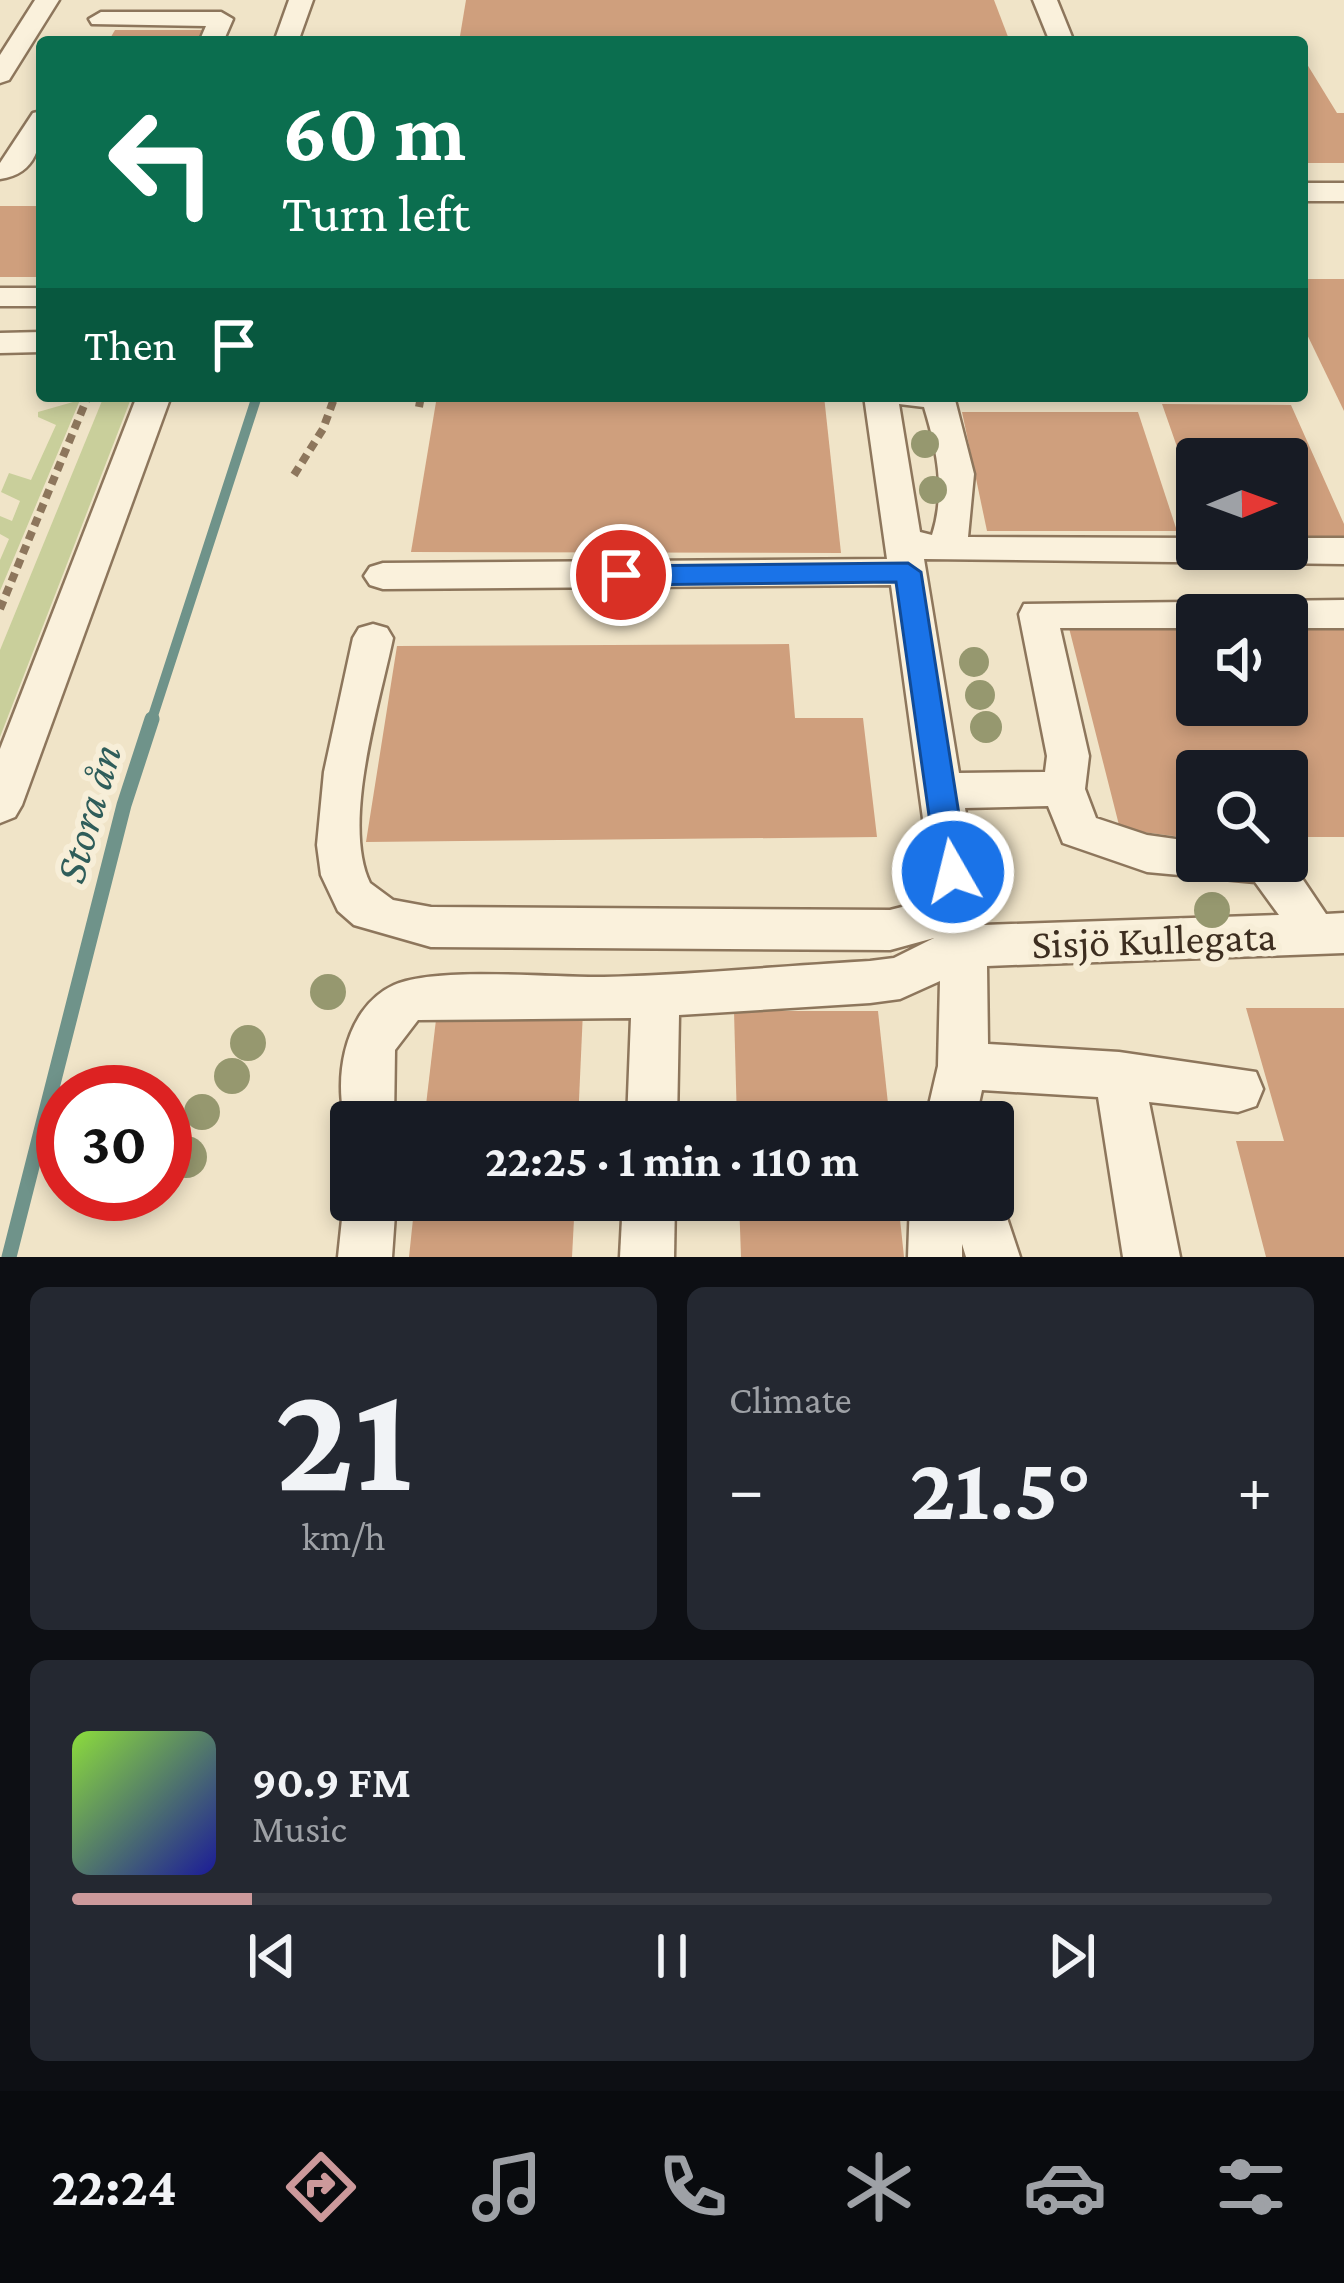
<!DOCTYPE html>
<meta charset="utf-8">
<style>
:root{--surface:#171b24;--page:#242831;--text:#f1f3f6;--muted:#9ea1a6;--line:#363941;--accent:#cc999b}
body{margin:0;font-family:"Crimson Pro",serif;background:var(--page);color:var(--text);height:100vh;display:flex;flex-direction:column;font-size:45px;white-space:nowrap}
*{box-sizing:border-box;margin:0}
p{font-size:39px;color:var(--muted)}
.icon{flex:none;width:66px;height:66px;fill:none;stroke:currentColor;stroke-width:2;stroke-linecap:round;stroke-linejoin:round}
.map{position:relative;height:1257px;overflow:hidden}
.side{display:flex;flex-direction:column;gap:30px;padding:30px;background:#0d0f14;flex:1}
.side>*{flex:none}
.hud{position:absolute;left:36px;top:36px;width:1272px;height:366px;border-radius:12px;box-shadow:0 6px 18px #0003;background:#0b6e4f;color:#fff;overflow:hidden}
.needle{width:78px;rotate:89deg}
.controls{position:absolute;left:1176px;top:438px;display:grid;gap:24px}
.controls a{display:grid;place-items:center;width:132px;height:132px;border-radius:12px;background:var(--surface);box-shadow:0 6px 18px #0003;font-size:60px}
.speed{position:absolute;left:36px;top:1065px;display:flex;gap:24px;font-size:60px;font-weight:700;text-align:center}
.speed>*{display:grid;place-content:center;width:156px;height:156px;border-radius:50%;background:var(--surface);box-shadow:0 6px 18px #0003;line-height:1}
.speed .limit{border:18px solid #d22;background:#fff;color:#111}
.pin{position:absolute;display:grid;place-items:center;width:102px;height:102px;color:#fff;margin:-51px;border:6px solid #fff;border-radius:50%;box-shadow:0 3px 12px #0007}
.me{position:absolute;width:132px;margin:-66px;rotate:352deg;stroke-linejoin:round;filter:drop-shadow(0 0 9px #0008)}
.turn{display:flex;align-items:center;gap:42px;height:252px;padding:0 48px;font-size:54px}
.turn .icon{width:156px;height:156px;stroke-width:2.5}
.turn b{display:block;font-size:84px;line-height:102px}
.then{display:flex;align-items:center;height:114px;padding:0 48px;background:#0003;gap:24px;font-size:45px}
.big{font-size:90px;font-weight:700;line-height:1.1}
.side .tile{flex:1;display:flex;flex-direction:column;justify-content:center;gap:18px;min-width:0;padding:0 42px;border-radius:18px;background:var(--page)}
.side .dial{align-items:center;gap:0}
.dial b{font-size:156px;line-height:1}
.song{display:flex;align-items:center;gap:36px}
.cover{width:144px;height:144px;border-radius:18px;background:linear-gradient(135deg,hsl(90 70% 55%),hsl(240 70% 35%))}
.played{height:12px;border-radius:6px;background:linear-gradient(90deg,var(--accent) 15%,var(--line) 15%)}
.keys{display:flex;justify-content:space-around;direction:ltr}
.heat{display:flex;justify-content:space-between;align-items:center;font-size:66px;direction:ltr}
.side .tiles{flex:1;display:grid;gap:30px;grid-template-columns:1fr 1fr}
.tile:last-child{grid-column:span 2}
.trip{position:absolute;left:330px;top:1101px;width:684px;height:120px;border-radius:12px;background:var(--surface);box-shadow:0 6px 18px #0003;font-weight:700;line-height:120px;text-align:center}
.dock{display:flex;height:192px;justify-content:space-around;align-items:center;background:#090b0e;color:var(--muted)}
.dock .icon{width:84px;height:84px}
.dock .on{color:var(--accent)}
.dock b{font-size:54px;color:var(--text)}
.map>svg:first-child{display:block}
.green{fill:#c9cf9b}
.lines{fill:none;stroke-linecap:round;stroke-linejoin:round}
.stream-far1{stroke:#6f938a;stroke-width:10}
.stream{stroke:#6f938a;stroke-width:15}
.building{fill:#cf9f7d}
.minor-casing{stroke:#8d765c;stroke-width:5}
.path{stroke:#8d765c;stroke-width:8;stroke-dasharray:9 6;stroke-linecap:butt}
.minor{fill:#faf1dc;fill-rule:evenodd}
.tree{fill:#96986f}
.route{fill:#1a73e8;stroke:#114b97;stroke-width:3}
.labels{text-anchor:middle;stroke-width:12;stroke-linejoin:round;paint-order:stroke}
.street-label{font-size:42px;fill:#3d2e20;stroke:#f7eed8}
.water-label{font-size:45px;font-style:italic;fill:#2f5d5a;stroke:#f7eed8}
</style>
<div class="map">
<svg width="1344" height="1257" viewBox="0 0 1344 1257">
<rect width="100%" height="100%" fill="#f0e4c8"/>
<g class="green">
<polygon points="104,396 132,396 0,737 0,650"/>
<polygon points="80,400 0,591 0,560 9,539 0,534 0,516 12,521 20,501 1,492 9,473 31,480 56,425 38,417 38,412"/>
</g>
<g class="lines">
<polyline class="stream-far1" points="151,722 257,396"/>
<polyline class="stream" points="9,1257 124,805 152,719"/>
</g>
<g class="building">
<polygon points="466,0 994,0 1010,42 459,42"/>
<polygon points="115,30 202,30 196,42 108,42"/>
<polygon points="1302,56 1337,113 1344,113 1344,163 1302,163"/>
<rect x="0" y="206" width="42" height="71"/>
<polygon points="1302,279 1344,279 1344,411 1302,324"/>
<polygon points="437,396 824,396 841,553 411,552"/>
<polygon points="1162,404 1291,405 1344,524 1344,541 1287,540 1287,459 1197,459 1196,501"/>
<polygon points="962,412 1138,412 1177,531 987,531"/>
<polygon points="1287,623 1344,623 1344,837 1287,837 1287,771 1197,771 1197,855 1186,855 1181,837 1120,829 1068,624 1197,624 1197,705 1287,705"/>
<polygon points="789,644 795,718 863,718 877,837 366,842 397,646"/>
<polygon points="1246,1008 1344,1008 1344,1257 1266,1257 1236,1141 1284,1141"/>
<polygon points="437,1011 583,1011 578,1122 424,1122"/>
<polygon points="734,1011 878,1011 890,1122 737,1122"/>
<polygon points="415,1200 575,1200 572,1257 409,1257"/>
<polygon points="739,1200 898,1200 904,1257 741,1257"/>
</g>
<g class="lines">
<g class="minor-casing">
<g id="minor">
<polygon points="35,0 59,0 9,80 0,83 0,55"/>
<polygon points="289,0 313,0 298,42 274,42"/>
<polygon points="1033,0 1057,0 1074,42 1050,42"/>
<polygon points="101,12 221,12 233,19 223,42 199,42 206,26 92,24 89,19"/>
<path d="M42,111C42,144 37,174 0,179V163L33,113Z"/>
<rect x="1302" y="183" width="42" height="18"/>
<rect x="0" y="288" width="42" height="18"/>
<polygon points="42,332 42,352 0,353 0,333"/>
<polygon points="137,396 171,396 22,805 15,817 0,823 0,749"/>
<path d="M864,396H954L974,474L968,537L1197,538V549H1287V538H1344V564L924,559L959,773L1045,772L1047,756L1019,614L1024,604L1344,600V628H1287V615H1197V628H1060L1089,756L1085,789L1096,818L1147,835L1197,842V861H1287V856L1326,914L1344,913V953L987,966L988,1044L1119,1052L1256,1072L1263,1089L1256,1106L1238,1112L1149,1102L1180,1257H1123L1098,1097L982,1090L975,1122H925L938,1066L940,981L900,999L870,1003L679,1015L677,1122H627L631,1018L418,1020L395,1050L394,1122H351V1139C330,1090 341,1009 394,985C436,966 553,978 604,977C692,975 781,966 870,961L894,958L934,938L890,950L431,947L354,925L338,911L321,875L317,845L324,772L353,638L359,628L373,624L387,628L393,638C380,702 341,823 370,883L393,900L431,907L890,910L934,899L891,585L383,589L370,585L364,576L370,567L383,563L887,559ZM899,404L924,407C937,450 946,491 932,535L920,532ZM1048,806L1063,843L1147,872L1255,882L1279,915L984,925L965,808Z"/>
<polygon points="351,1182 351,1200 396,1200 392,1257 338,1257 344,1200"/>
<polygon points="995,1182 1020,1257 966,1257 962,1244 962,1257 908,1257 910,1200 993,1200"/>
<polygon points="623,1200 675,1200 674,1257 620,1257"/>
</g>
</g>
<g class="path">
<polyline points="419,407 421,396"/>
<polyline points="294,475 323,429 335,396"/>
<polyline points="0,609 88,396"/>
</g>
<use href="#minor" class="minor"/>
</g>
<g class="tree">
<circle cx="925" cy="444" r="14"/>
<circle cx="933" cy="490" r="14"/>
<circle cx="974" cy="662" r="15"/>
<circle cx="980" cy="695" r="15"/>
<circle cx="986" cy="727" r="16"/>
<circle cx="1212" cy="910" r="18"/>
<circle cx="328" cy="992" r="18"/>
<circle cx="248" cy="1043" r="18"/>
<circle cx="232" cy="1076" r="18"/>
<circle cx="202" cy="1112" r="18"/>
<circle cx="186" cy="1157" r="21"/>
</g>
<polygon class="route" points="908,563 921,572 968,872 953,885 937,872 896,582 621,585 608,575 621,566"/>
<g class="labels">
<g class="street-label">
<text transform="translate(1154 939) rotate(-2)" y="15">Sisjö Kullegata</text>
</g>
<g class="water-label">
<text transform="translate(87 813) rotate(-74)" y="16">Stora ån</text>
</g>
</g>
</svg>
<div class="controls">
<a><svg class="needle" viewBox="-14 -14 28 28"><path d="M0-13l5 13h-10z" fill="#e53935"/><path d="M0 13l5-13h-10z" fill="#9ea1a6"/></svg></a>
<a><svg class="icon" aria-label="sound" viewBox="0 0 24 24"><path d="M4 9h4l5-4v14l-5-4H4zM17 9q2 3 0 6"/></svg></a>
<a><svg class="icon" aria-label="search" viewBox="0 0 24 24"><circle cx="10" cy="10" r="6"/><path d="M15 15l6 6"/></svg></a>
</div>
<div class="speed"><div class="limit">30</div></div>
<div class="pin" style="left:621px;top:575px;background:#d93025"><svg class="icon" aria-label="arrive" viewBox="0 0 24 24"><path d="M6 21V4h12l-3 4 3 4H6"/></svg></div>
<svg class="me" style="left:953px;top:872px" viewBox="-20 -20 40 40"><circle r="17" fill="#1a73e8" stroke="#fff" stroke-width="3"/><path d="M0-11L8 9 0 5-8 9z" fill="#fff"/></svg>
<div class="trip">22:25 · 1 min · 110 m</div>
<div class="hud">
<div class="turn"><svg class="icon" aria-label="left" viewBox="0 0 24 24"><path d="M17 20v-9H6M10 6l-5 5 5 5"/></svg><div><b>60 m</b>Turn left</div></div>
<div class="then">Then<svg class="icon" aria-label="arrive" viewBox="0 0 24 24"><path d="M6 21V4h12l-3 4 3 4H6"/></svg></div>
</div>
</div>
<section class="side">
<div class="tiles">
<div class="tile dial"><b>21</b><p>km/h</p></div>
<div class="tile"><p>Climate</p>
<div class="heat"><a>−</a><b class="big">21.5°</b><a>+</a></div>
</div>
<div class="tile">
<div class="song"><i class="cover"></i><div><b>90.9 FM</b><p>Music</p></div></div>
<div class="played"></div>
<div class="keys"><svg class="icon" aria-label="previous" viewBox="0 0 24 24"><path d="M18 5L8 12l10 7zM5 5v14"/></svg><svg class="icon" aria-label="pause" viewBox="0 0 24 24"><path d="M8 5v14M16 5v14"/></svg><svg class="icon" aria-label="next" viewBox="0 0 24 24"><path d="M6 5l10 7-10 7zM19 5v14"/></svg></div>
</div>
</div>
</section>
<nav class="dock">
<b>22:24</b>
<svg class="icon on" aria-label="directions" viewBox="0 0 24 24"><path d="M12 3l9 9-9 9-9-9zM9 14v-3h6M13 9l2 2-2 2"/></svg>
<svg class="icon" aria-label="music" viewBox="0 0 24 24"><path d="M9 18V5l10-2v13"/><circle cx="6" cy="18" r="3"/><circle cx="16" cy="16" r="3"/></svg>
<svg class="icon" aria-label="phone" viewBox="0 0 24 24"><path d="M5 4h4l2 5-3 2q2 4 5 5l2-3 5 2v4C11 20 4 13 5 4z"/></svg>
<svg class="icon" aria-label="climate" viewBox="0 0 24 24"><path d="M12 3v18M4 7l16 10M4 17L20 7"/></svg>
<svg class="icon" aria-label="car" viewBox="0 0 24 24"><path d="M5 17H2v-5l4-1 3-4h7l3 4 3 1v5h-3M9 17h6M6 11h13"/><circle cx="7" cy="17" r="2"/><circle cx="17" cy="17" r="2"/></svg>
<svg class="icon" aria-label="filters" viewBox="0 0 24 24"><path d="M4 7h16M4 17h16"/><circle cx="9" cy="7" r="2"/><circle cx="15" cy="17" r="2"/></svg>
</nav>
